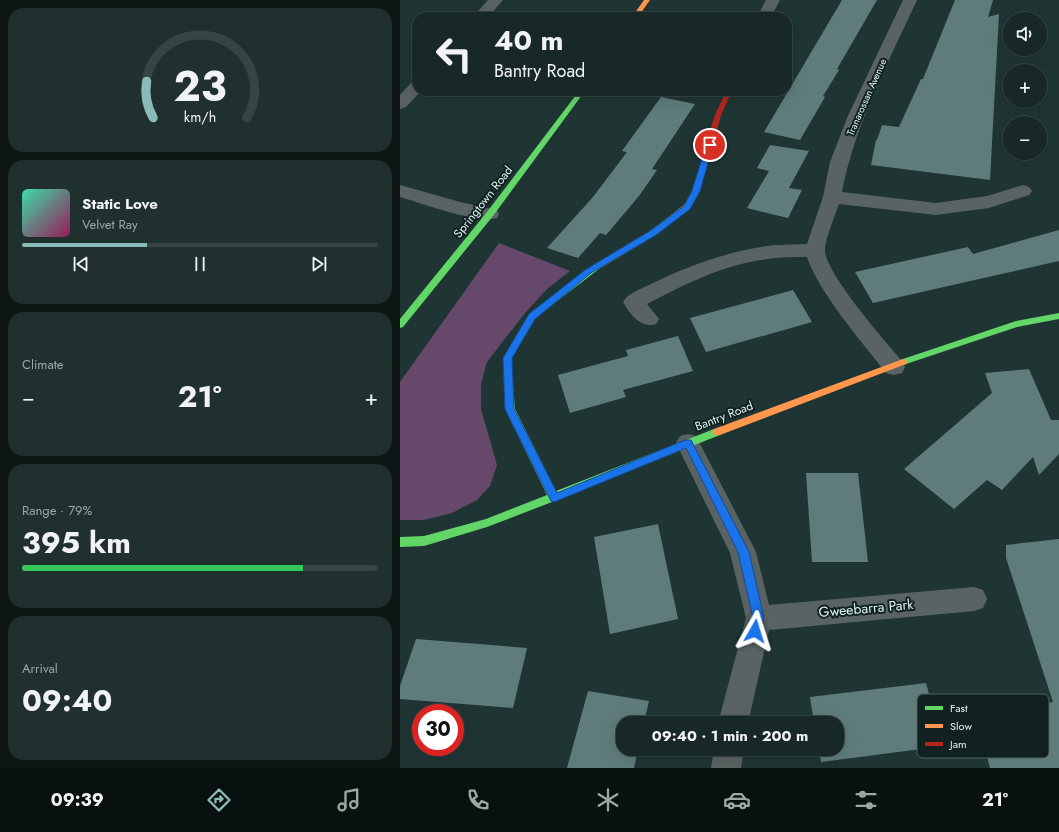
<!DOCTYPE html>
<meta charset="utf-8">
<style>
:root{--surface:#172827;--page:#20302f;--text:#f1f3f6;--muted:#9ea6a7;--line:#364444;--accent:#8bbbb9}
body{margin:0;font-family:Jost,sans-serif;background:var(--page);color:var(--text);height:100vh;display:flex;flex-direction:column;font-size:15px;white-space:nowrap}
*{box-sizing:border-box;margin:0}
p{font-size:13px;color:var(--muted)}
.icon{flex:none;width:22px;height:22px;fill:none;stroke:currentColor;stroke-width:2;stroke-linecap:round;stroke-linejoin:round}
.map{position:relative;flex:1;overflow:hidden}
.sheet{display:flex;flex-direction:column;gap:8px;padding:8px;background:#0d1615;width:400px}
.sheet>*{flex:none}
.top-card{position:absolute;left:12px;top:12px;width:380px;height:84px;border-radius:16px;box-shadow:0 4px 16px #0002,0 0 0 1px var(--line);background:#172827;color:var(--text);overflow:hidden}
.buttons{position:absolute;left:603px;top:12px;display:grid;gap:8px}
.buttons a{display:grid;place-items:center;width:44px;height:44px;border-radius:50%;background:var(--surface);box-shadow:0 4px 16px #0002,0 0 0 1px var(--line);font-size:20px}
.speed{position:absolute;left:12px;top:704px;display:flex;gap:8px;font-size:20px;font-weight:700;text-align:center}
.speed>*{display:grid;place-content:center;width:52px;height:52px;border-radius:50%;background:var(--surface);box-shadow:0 4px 16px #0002,0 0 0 1px var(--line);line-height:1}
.speed .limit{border:6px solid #d22;background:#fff;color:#111}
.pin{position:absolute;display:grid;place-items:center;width:34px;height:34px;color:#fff;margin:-17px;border:2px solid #fff;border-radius:50%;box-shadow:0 1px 4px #0007}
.me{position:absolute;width:44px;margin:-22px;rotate:6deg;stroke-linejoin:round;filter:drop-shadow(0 0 3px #0008)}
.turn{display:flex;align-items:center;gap:14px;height:84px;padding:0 16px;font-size:18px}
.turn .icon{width:52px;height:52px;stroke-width:2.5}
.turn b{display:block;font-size:28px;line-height:34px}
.big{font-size:30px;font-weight:700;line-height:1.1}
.sheet .card{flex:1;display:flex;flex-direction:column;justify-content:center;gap:6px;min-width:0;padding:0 14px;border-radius:16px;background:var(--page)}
.sheet .dial{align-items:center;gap:0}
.dial svg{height:104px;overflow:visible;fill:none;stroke:var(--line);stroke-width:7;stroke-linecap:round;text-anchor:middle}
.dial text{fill:var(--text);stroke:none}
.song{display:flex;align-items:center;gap:12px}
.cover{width:48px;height:48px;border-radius:6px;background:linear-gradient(135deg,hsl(160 70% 55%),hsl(330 70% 35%))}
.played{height:4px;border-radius:2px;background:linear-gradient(90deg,var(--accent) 35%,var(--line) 35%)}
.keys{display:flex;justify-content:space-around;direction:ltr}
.heat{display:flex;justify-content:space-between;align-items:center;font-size:22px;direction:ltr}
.charge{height:6px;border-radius:3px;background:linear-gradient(90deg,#34c759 79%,var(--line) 0)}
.trip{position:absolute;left:216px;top:716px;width:228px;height:40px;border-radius:16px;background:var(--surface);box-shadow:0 4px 16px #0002,0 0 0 1px var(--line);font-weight:700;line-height:40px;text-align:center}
.dock{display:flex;height:64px;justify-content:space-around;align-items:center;background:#091010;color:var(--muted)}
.dock .icon{width:28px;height:28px}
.dock .current{color:var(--accent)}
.dock b{font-size:18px;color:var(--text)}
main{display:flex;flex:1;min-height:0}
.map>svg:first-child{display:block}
.green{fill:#66486a}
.building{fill:#5f7c7b}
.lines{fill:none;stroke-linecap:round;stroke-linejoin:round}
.street{fill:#5a6363;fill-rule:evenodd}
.fast{fill:#63d668;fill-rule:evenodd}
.slow{fill:#ff974d;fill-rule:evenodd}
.jam{fill:#b3261e;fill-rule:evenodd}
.route{fill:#1a73e8;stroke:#114b97}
.labels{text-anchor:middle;stroke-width:4;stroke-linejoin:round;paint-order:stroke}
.far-street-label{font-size:10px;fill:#def3f2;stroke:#112120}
.street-label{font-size:12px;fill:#def3f2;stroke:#112120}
.near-street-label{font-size:14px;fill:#def3f2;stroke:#112120}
.key{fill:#112120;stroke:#4e605f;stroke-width:1}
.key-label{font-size:11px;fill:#def3f2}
</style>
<main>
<section class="sheet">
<div class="card dial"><svg viewBox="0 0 100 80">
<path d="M14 69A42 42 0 1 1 86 69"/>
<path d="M14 69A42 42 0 0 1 9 41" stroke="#8bbbb9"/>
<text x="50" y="56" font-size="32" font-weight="700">23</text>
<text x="50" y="72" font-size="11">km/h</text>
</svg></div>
<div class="card">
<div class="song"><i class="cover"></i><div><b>Static Love</b><p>Velvet Ray</p></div></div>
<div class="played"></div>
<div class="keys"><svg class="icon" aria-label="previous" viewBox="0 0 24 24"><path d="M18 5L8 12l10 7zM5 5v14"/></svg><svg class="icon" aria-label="pause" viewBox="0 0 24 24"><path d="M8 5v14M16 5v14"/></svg><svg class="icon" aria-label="next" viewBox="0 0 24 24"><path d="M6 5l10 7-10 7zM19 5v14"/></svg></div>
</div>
<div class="card"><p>Climate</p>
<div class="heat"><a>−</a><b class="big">21°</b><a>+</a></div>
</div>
<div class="card"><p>Range · 79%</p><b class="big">395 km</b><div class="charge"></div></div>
<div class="card"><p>Arrival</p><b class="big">09:40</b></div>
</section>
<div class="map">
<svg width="659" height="768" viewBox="0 0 659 768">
<rect width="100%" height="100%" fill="#1f3534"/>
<polygon class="green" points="99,243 170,271 147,289 125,313 87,362 81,384 81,409 97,465 90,486 77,500 52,513 24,520 0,520 0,382"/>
<g class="building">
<polygon points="442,0 477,0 437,69 439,70 423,96 425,97 400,140 364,132"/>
<polygon points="555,0 593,0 588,17 599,14 590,180 471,165 476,140 477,140 482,125 499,127 521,79 523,79"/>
<polygon points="261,97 295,104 252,169 257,170 239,196 206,235 200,233 178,258 147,248 193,197 227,152 222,151"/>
<polygon points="370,145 409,151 389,188 402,190 388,218 347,208 369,171 357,168"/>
<polygon points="659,230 659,261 473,303 455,272 568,247 573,254"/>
<polygon points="393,290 412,322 306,352 290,318"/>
<polygon points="278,336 293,371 223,390 226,397 170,413 158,375 228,356 226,350"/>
<polygon points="629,369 651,420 659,420 659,454 639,475 633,457 602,490 587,480 554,509 504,469 592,393 585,373"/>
<polygon points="406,473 458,473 468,562 412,562"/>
<polygon points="258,524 278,619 210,634 194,537"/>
<polygon points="659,539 659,768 590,768 583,741 421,762 419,749 437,749 437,723 414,723 410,697 526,683 535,717 653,702 606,558 606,545"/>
<polygon points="16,639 127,648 113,708 0,699 0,686"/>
<polygon points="188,691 249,701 244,723 223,723 223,749 238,749 234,768 167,768"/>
</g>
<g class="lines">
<g class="street">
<polygon points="88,0 103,0 88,17 73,17"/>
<polygon points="366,0 380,0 371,17 357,17"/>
<path d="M503,0H517C488,63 455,124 442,192L536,203L587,196L623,185L629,187L632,191L629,195L589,208L536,215L439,204C436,213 424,242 425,251C427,275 484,340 502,361L505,367L502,373L494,375L486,373C462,342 419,293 407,257C392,257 376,257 361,260C321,266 283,285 247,304L259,319L256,324C241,329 230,314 223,302C228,293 241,289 251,284C286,267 323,253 361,247C376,244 392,245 407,244L423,197L430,162L447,118Z"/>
<polygon points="17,81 17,91 21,91 6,107 0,109 0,95 11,83"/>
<path d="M0,185L60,202L97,210L99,214L97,218C76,224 22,203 0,197Z"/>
<polygon points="288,434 296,436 352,544 356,552 369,605 574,587 583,590 587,599 583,608 574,611 369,630 348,723 318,723 346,618 330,553 276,443 280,436"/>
<polygon points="314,749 344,749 341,768 311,768"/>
</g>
<g class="fast">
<polygon points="179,91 185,91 93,216 3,327 0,328 0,319 87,212"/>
<polygon points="196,264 199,265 200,267 199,269 135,318 111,358 115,409 156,491 314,429 320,429 322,432 320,435 158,499 158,501 152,502 87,527 24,546 0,547 0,537 24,536 86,519 147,495 105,409 103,358 129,314"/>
<polygon points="659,313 659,319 617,327 503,365 499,362 500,360 616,321"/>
</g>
<g class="slow">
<polygon points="244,0 250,0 238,17 232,17"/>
<polygon points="304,154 308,154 310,156 300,191 290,209 256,235 199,269 193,269 192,267 193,265 250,231 284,205 292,191"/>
<polygon points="503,359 506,360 507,362 506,364 320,435 314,435 312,432 314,429"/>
</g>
<polygon class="jam" points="326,91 332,91 321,115 310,156 308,158 304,158 302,156 315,115"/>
</g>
<polygon class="route" points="310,143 313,145 300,191 290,209 256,235 191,273 135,319 112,358 114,409 157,493 285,440 291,440 349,552 364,618 359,635 355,636 351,635 349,631 353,618 338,552 286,448 154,502 151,501 105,409 103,358 129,314 185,270 250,231 284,206 292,191 306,145"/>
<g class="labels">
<g class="far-street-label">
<text transform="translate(466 97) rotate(-66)" y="4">Tranarossan Avenue</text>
</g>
<g class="street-label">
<text transform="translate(83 202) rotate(-52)" y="4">Springtown Road</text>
<text transform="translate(324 416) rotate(-21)" y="4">Bantry Road</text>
</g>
<g class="near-street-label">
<text transform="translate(466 608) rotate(-5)" y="5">Gweebarra Park</text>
</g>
</g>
<rect x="517" y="694" width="132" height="64" rx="6" class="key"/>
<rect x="525" y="706" width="18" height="4" fill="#63d668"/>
<rect x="525" y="724" width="18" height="4" fill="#ff974d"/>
<rect x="525" y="742" width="18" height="4" fill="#b3261e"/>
<g class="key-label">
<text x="550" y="712">Fast</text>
<text x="550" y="730">Slow</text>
<text x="550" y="748">Jam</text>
</g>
</svg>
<div class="buttons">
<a><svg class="icon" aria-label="sound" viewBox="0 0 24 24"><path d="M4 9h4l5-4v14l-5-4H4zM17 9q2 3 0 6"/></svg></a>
<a>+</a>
<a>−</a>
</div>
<div class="speed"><div class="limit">30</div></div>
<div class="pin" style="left:310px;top:145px;background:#d93025"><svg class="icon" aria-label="arrive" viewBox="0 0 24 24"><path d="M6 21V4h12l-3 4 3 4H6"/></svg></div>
<svg class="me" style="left:355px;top:631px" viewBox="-20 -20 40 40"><path d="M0-17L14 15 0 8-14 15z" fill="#1a73e8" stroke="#fff" stroke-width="4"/></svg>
<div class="trip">09:40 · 1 min · 200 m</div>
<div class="top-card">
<div class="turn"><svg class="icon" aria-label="left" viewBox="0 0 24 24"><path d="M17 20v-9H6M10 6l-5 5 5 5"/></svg><div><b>40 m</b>Bantry Road</div></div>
</div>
</div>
</main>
<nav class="dock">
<b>09:39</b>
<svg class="icon current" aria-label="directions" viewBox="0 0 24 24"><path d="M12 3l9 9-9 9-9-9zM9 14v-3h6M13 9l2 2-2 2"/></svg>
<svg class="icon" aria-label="music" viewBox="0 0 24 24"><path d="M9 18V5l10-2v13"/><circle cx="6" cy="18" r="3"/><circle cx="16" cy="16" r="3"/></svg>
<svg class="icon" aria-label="phone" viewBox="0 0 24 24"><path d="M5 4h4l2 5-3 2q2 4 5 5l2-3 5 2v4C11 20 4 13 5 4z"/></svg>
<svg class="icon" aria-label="climate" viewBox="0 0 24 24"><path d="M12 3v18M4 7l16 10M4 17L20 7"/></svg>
<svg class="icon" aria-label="car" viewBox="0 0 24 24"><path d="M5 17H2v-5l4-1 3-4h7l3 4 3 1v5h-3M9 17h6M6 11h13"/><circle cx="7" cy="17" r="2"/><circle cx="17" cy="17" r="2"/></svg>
<svg class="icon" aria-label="filters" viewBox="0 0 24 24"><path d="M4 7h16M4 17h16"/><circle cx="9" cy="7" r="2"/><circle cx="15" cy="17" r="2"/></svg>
<b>21°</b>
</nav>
